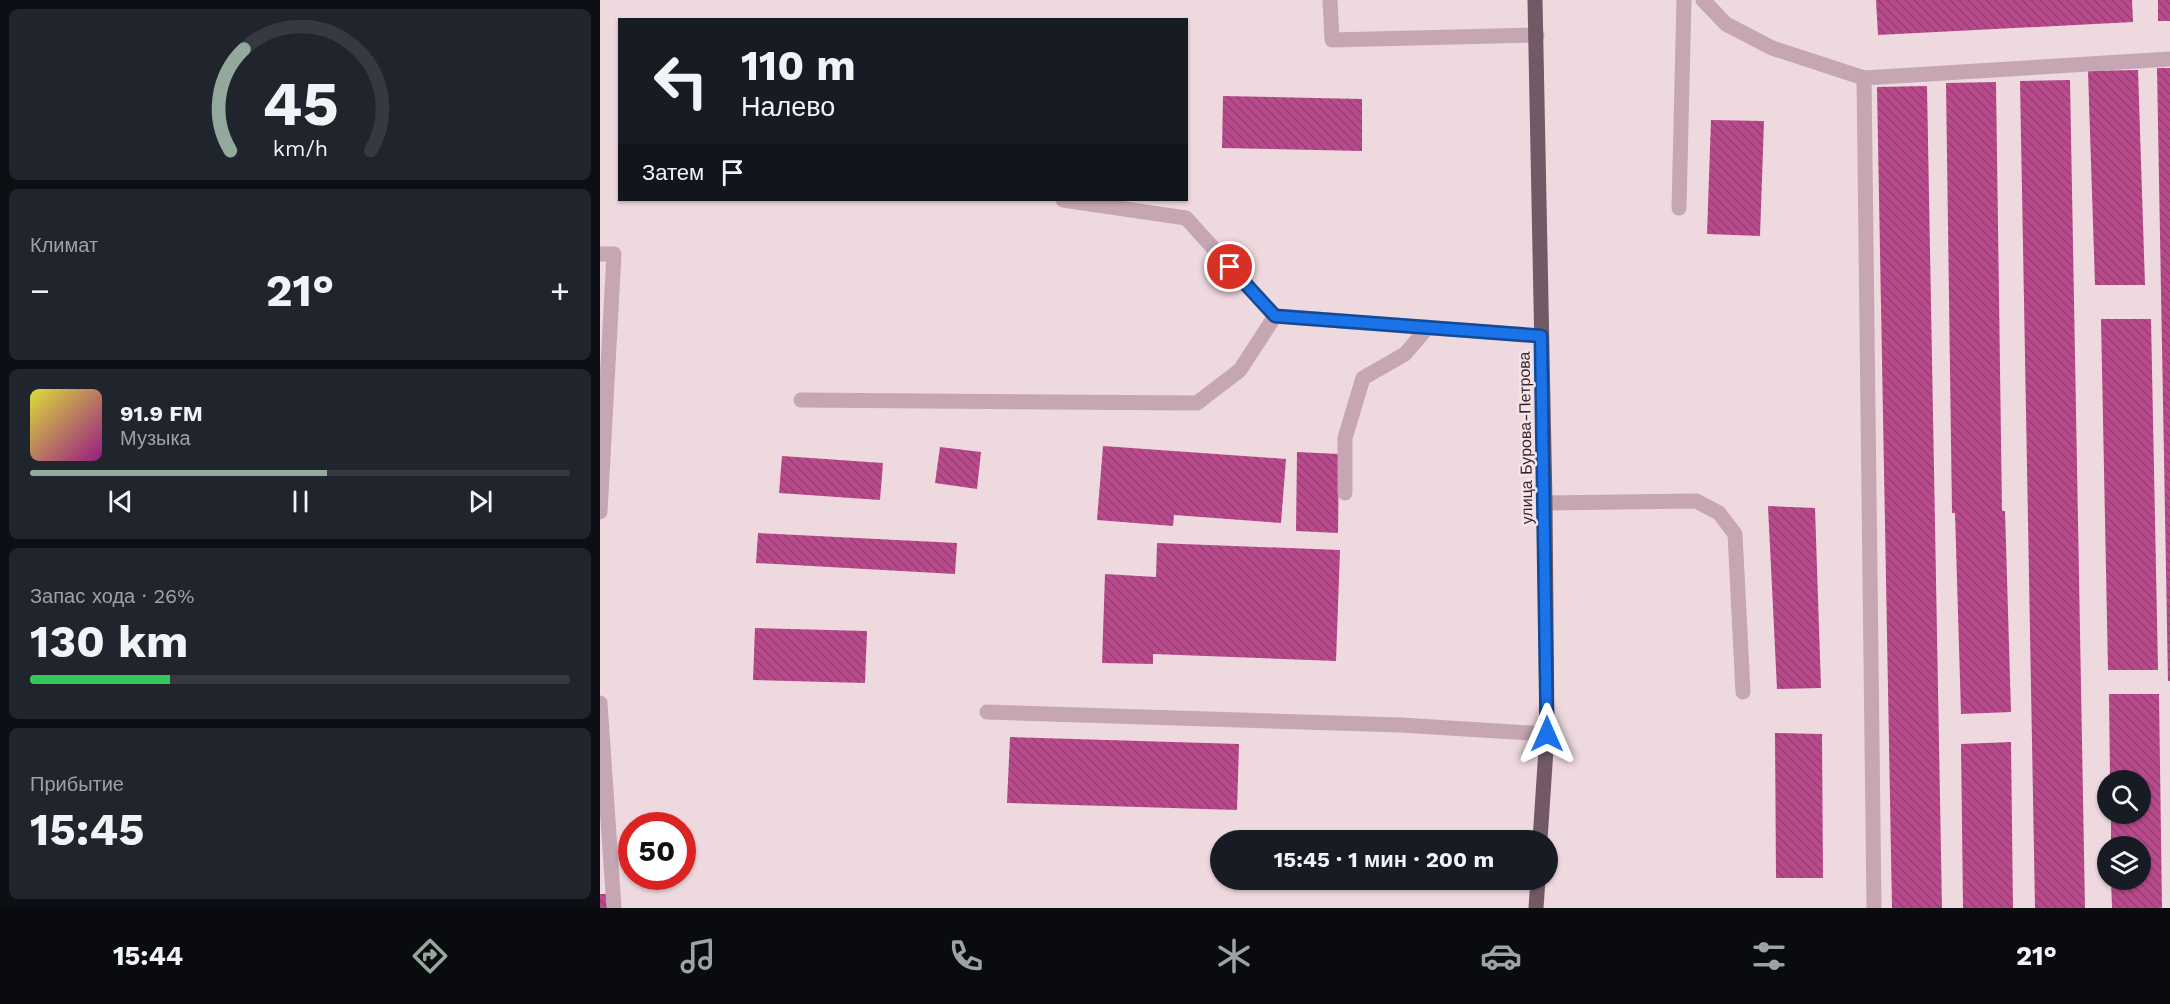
<!DOCTYPE html>
<html lang="ru">
<meta charset="utf-8">
<style>
:root{--surface:#171b24;--page:#20242c;--text:#f1f3f6;--muted:#9ea1a6;--line:#363941;--accent:#93a99b}
body{margin:0;font-family:"Work Sans",sans-serif;background:var(--page);color:var(--text);height:100vh;display:flex;flex-direction:column;font-size:22px;white-space:nowrap}
*{box-sizing:border-box;margin:0}
p{font-size:20px;color:var(--muted)}
.icon{flex:none;width:33px;height:33px;fill:none;stroke:currentColor;stroke-width:2;stroke-linecap:round;stroke-linejoin:round}
.map{position:relative;flex:1;overflow:hidden}
.side{display:flex;flex-direction:column;gap:9px;padding:9px;background:#0d0f14;width:600px}
.side>*{flex:none}
.top-card{position:absolute;left:18px;top:18px;width:570px;height:183px;border-radius:0px;box-shadow:0 2px 4px #0004;background:#171b24;color:var(--text);overflow:hidden}
.buttons{position:absolute;left:1497px;top:770px;display:grid;gap:12px}
.buttons a{display:grid;place-items:center;width:54px;height:54px;border-radius:50%;background:var(--surface);box-shadow:0 2px 4px #0004;font-size:30px}
.speed{position:absolute;left:18px;top:812px;display:flex;gap:12px;font-size:30px;font-weight:700;text-align:center}
.speed>*{display:grid;place-content:center;width:78px;height:78px;border-radius:50%;background:var(--surface);box-shadow:0 2px 4px #0004;line-height:1}
.speed .limit{border:9px solid #d22;background:#fff;color:#111}
.pin{position:absolute;display:grid;place-items:center;width:51px;height:51px;color:#fff;margin:-26px;border:3px solid #fff;border-radius:50%;box-shadow:0 2px 6px #0007}
.me{position:absolute;width:66px;margin:-33px;rotate:0deg;stroke-linejoin:round;filter:drop-shadow(0 0 4px #0008)}
.turn{display:flex;align-items:center;gap:21px;height:126px;padding:0 24px;font-size:27px}
.turn .icon{width:78px;height:78px;stroke-width:2.5}
.turn b{display:block;font-size:42px;line-height:51px}
.then{display:flex;align-items:center;height:57px;padding:0 24px;background:#0003;gap:12px;font-size:22px}
.big{font-size:45px;font-weight:700;line-height:1.1}
.side .tile{flex:1;display:flex;flex-direction:column;justify-content:center;gap:9px;min-width:0;padding:0 21px;border-radius:9px;background:var(--page)}
.side .dial{align-items:center;gap:0}
.dial svg{height:156px;overflow:visible;fill:none;stroke:var(--line);stroke-width:7;stroke-linecap:round;text-anchor:middle}
.dial text{fill:var(--text);stroke:none}
.song{display:flex;align-items:center;gap:18px}
.cover{width:72px;height:72px;border-radius:9px;background:linear-gradient(135deg,hsl(60 70% 55%),hsl(310 70% 35%))}
.played{height:6px;border-radius:3px;background:linear-gradient(90deg,var(--accent) 55%,var(--line) 55%)}
.keys{display:flex;justify-content:space-around;direction:ltr}
.heat{display:flex;justify-content:space-between;align-items:center;font-size:33px;direction:ltr}
.charge{height:9px;border-radius:4px;background:linear-gradient(90deg,#34c759 26%,var(--line) 0)}
.trip{position:absolute;left:610px;top:830px;width:348px;height:60px;border-radius:30px;background:var(--surface);box-shadow:0 2px 4px #0004;font-weight:700;line-height:60px;text-align:center}
.tabs{display:flex;height:96px;justify-content:space-around;align-items:center;background:#090b0e;color:var(--muted)}
.tabs .icon{width:42px;height:42px}
.tabs .on{color:var(--accent)}
.tabs b{font-size:27px;color:var(--text)}
main{display:flex;flex:1;min-height:0}
.map>svg:first-child{display:block}
.building{fill:url(#building-back-hatch)}
.lines{fill:none;stroke-linecap:round;stroke-linejoin:round}
.minor{stroke:#c5a6b2;stroke-width:15}
.major{stroke:#725965;stroke-width:15}
.route-casing{stroke:#114b97;stroke-width:15}
.route{stroke:#1a73e8;stroke-width:10}
.labels{text-anchor:middle;stroke-width:5;stroke-linejoin:round;paint-order:stroke}
.street-label{font-size:16px;fill:#32262c;stroke:#f6e4ea}
</style>
<main>
<section class="side">
<div class="tile dial"><svg viewBox="0 0 100 80">
<path d="M14 69A42 42 0 1 1 86 69"/>
<path d="M14 69A42 42 0 0 1 21 17" stroke="#93a99b"/>
<text x="50" y="56" font-size="32" font-weight="700">45</text>
<text x="50" y="72" font-size="11">km/h</text>
</svg></div>
<div class="tile"><p>Климат</p>
<div class="heat"><a>−</a><b class="big">21°</b><a>+</a></div>
</div>
<div class="tile">
<div class="song"><i class="cover"></i><div><b>91.9 FM</b><p>Музыка</p></div></div>
<div class="played"></div>
<div class="keys"><svg class="icon" aria-label="previous" viewBox="0 0 24 24"><path d="M18 5L8 12l10 7zM5 5v14"/></svg><svg class="icon" aria-label="pause" viewBox="0 0 24 24"><path d="M8 5v14M16 5v14"/></svg><svg class="icon" aria-label="next" viewBox="0 0 24 24"><path d="M6 5l10 7-10 7zM19 5v14"/></svg></div>
</div>
<div class="tile"><p>Запас хода · 26%</p><b class="big">130 km</b><div class="charge"></div></div>
<div class="tile"><p>Прибытие</p><b class="big">15:45</b></div>
</section>
<div class="map">
<svg width="1570" height="908" viewBox="0 0 1570 908">
<defs>
<pattern id="building-back-hatch" width="6" height="6" patternUnits="userSpaceOnUse" patternTransform="scale(1.5)"><rect width="6" height="6" fill="#b94b8c"/><path d="M-1 5l2 2M0 0l6 6M5-1l2 2" fill="none" stroke="#973e73"/></pattern>
</defs>
<rect width="100%" height="100%" fill="#eed9df"/>
<g class="building">
<polygon points="1276,0 1532,0 1533,22 1278,35"/>
<rect x="1558" y="0" width="12" height="21"/>
<polygon points="1557,68 1570,68 1570,681 1568,681"/>
<polygon points="1538,70 1545,285 1495,285 1488,71"/>
<polygon points="1470,80 1485,908 1435,908 1420,81"/>
<polygon points="1396,82 1402,511 1405,511 1411,712 1361,714 1355,513 1352,513 1346,83"/>
<polygon points="1327,86 1342,908 1292,908 1277,87"/>
<polygon points="623,96 762,99 762,151 622,148"/>
<polygon points="1111,120 1164,121 1160,236 1107,234"/>
<polygon points="1501,319 1551,319 1558,670 1508,670"/>
<polygon points="503,446 686,459 681,523 574,515 573,526 497,520"/>
<polygon points="340,447 381,452 377,489 335,483"/>
<polygon points="697,452 739,454 738,533 696,531"/>
<polygon points="182,456 283,463 280,500 179,493"/>
<polygon points="1168,506 1215,508 1221,688 1177,689"/>
<polygon points="158,533 357,543 355,574 156,563"/>
<polygon points="557,543 740,550 736,661 553,654 553,664 502,663 505,574 556,577"/>
<polygon points="155,628 267,631 265,683 153,680"/>
<polygon points="1509,694 1559,694 1562,908 1512,908 1511,879 1540,879 1540,846 1511,846 1511,813 1540,813 1540,780 1510,780"/>
<polygon points="1175,733 1222,734 1223,878 1176,878"/>
<polygon points="410,737 639,744 637,810 407,803"/>
<polygon points="1411,742 1413,908 1363,908 1361,744"/>
<polygon points="0,894 10,894 11,908 0,908"/>
</g>
<g class="lines">
<g class="minor">
<polyline points="730,0 732,40 937,35"/>
<polyline points="1103,0 1126,24 1172,48 1264,78 1570,59"/>
<polyline points="1264,78 1274,908"/>
<polyline points="463,200 586,218 675,316 941,336"/>
<polyline points="1079,208 1084,0"/>
<polyline points="0,254 14,254 0,512"/>
<polyline points="201,400 597,403 640,370 675,316"/>
<polyline points="745,493 745,438 763,378 805,354 828,327"/>
<polyline points="945,503 1096,501 1119,513 1135,534 1143,692"/>
<polyline points="0,703 14,908"/>
<polyline points="387,712 801,725 947,734"/>
</g>
<g class="major">
<polyline points="935,0 945,503 947,734 940,840"/>
<polyline points="936,908 938,879"/>
</g>
</g>
<g class="lines">
<g class="route-casing">
<polyline id="route" points="630,267 675,316 941,336 947,734"/>
</g>
<use href="#route" class="route"/>
</g>
<g class="labels">
<g class="street-label">
<text transform="translate(925 438) rotate(-91)" y="6">улица Бурова-Петрова</text>
</g>
</g>
</svg>
<div class="buttons">
<a><svg class="icon" aria-label="search" viewBox="0 0 24 24"><circle cx="10" cy="10" r="6"/><path d="M15 15l6 6"/></svg></a>
<a><svg class="icon" aria-label="layers" viewBox="0 0 24 24"><path d="M12 4l9 5-9 5-9-5zM3 14l9 5 9-5"/></svg></a>
</div>
<div class="speed"><div class="limit">50</div></div>
<div class="pin" style="left:630px;top:267px;background:#d93025"><svg class="icon" aria-label="arrive" viewBox="0 0 24 24"><path d="M6 21V4h12l-3 4 3 4H6"/></svg></div>
<svg class="me" style="left:947px;top:734px" viewBox="-20 -20 40 40"><path d="M0-17L14 15 0 8-14 15z" fill="#1a73e8" stroke="#fff" stroke-width="4"/></svg>
<div class="trip">15:45 · 1 мин · 200 m</div>
<div class="top-card">
<div class="turn"><svg class="icon" aria-label="left" viewBox="0 0 24 24"><path d="M17 20v-9H6M10 6l-5 5 5 5"/></svg><div><b>110 m</b>Налево</div></div>
<div class="then">Затем<svg class="icon" aria-label="arrive" viewBox="0 0 24 24"><path d="M6 21V4h12l-3 4 3 4H6"/></svg></div>
</div>
</div>
</main>
<nav class="tabs">
<b>15:44</b>
<svg class="icon on" aria-label="directions" viewBox="0 0 24 24"><path d="M12 3l9 9-9 9-9-9zM9 14v-3h6M13 9l2 2-2 2"/></svg>
<svg class="icon" aria-label="music" viewBox="0 0 24 24"><path d="M9 18V5l10-2v13"/><circle cx="6" cy="18" r="3"/><circle cx="16" cy="16" r="3"/></svg>
<svg class="icon" aria-label="phone" viewBox="0 0 24 24"><path d="M5 4h4l2 5-3 2q2 4 5 5l2-3 5 2v4C11 20 4 13 5 4z"/></svg>
<svg class="icon" aria-label="climate" viewBox="0 0 24 24"><path d="M12 3v18M4 7l16 10M4 17L20 7"/></svg>
<svg class="icon" aria-label="car" viewBox="0 0 24 24"><path d="M5 17H2v-5l4-1 3-4h7l3 4 3 1v5h-3M9 17h6M6 11h13"/><circle cx="7" cy="17" r="2"/><circle cx="17" cy="17" r="2"/></svg>
<svg class="icon" aria-label="filters" viewBox="0 0 24 24"><path d="M4 7h16M4 17h16"/><circle cx="9" cy="7" r="2"/><circle cx="15" cy="17" r="2"/></svg>
<b>21°</b>
</nav>
